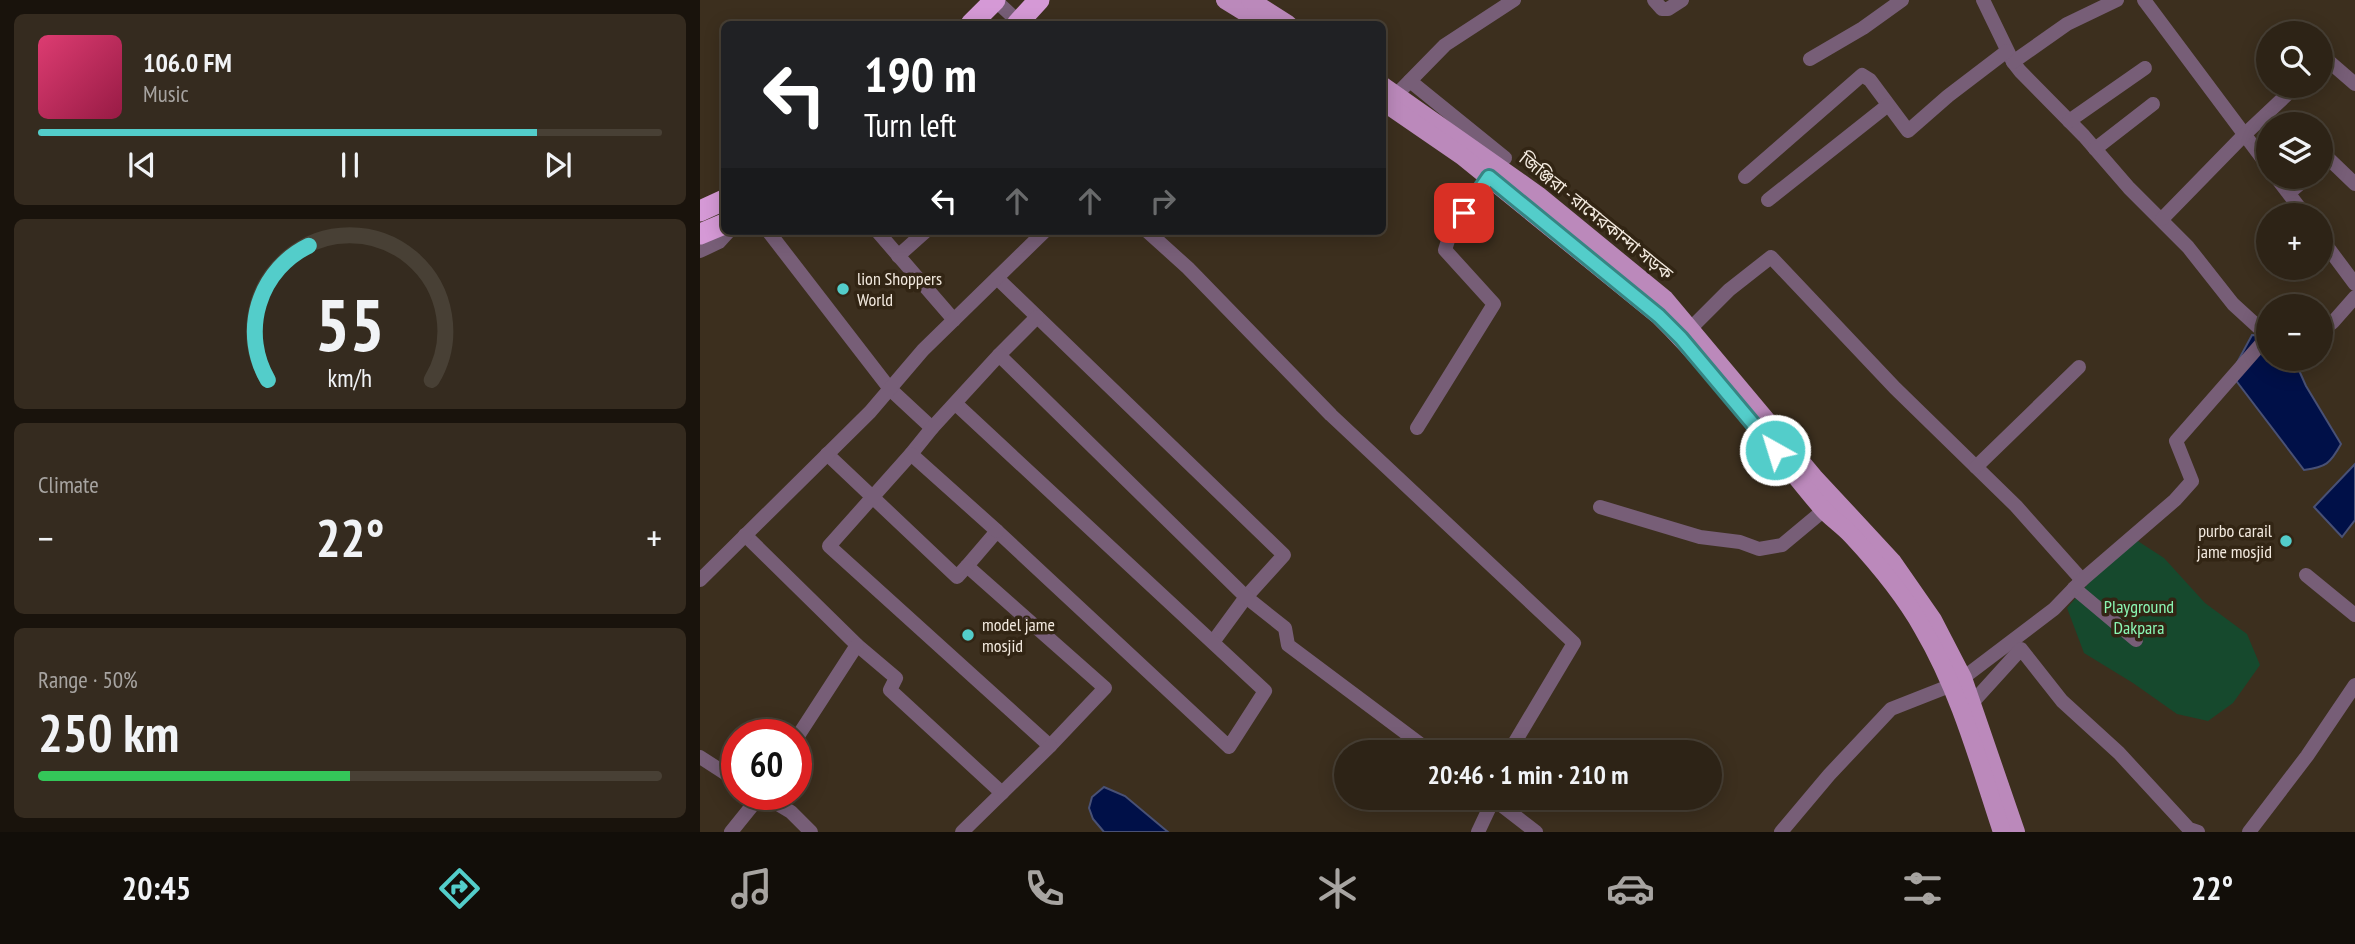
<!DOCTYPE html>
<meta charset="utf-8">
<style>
:root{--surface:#2d2316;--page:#352b1f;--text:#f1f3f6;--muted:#a7a4a1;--line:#484035;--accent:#53cdca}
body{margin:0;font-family:"PT Sans Narrow","Noto Sans Bengali",sans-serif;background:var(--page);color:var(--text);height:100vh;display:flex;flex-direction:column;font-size:26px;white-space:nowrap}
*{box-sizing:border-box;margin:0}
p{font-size:23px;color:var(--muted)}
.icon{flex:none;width:38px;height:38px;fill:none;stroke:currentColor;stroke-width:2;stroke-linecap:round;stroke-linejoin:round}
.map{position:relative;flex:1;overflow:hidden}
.details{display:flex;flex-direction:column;gap:14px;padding:14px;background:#19130c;width:700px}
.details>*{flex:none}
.top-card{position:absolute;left:21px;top:21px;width:665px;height:214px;border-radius:10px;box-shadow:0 4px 18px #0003,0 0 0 2px var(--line);background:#202124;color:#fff;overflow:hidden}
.controls{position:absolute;left:1556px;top:21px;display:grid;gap:14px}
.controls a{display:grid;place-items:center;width:77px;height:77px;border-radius:50%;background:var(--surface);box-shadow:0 4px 18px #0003,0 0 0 2px var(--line);font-size:35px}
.speed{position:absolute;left:21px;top:719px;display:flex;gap:14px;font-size:35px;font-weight:700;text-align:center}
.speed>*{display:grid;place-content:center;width:91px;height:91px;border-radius:50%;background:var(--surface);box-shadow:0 4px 18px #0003,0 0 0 2px var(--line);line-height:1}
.speed .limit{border:10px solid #d22;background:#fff;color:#111}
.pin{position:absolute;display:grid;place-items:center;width:60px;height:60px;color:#fff;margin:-30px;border-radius:14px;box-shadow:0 4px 10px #0006}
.me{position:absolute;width:77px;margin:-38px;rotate:321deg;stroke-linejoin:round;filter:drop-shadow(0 0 5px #0008)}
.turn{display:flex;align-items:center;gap:24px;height:147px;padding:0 28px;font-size:32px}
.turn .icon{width:91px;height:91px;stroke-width:2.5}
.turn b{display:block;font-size:49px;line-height:60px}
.lanes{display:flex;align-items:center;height:66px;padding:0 28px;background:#0003;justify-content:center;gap:35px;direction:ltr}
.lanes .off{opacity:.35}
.big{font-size:52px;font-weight:700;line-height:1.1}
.details .card{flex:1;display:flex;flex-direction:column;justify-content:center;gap:10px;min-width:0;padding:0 24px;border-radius:10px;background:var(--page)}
.details .dial{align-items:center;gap:0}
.dial svg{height:182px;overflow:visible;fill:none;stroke:var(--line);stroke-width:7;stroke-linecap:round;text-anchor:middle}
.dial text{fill:var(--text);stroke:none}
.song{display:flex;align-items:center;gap:21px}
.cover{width:84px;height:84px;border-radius:10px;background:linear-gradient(135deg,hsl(340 70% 55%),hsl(340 70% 35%))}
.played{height:7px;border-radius:4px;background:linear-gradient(90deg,var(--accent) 80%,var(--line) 80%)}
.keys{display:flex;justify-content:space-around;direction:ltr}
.heat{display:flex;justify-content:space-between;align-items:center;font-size:38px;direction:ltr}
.charge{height:10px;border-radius:5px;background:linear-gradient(90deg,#34c759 50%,var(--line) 0)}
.trip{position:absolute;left:634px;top:740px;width:388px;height:70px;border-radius:35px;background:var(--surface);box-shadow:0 4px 18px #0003,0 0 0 2px var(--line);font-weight:700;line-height:70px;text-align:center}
.menu{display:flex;height:112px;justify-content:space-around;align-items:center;background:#120e09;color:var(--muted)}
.menu .icon{width:49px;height:49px}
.menu .current{color:var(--accent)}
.menu b{font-size:32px;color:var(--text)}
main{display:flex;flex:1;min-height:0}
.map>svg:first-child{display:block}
.green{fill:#16492d}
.water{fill:#001048;stroke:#495175;stroke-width:2}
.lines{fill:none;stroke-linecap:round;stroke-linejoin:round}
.minor{stroke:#775e77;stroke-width:14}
.major{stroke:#bb89bb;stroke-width:18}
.highway{stroke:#d599d6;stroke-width:21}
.route-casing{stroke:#368583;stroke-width:18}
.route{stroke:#53cdca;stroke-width:12}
.poi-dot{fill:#53cdca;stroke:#322514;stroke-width:2.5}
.labels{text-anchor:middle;stroke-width:7;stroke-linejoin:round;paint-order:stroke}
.street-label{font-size:18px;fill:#f3eadf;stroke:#322514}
.poi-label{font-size:18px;fill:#f3eadf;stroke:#322514;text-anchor:start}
.park-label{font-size:18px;fill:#8bf7b4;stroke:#322514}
</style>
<main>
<section class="details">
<div class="card">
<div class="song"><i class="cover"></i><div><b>106.0 FM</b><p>Music</p></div></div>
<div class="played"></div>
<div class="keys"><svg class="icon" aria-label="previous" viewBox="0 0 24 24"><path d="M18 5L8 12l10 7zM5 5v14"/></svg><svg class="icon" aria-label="pause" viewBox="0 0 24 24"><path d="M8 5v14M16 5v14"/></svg><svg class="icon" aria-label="next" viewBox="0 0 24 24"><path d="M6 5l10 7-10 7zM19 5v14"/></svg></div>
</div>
<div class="card dial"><svg viewBox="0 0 100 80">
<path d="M14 69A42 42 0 1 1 86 69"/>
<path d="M14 69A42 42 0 0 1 32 10" stroke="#53cdca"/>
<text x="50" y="56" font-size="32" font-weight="700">55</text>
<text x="50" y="72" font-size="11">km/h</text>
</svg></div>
<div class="card"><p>Climate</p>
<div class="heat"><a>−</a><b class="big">22°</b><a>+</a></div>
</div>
<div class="card"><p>Range · 50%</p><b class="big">250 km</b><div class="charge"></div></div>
</section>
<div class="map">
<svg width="1655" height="832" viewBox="0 0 1655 832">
<rect width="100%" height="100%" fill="#3c2f1e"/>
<polygon class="green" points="1430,536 1464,558 1505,603 1547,634 1560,665 1533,703 1508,721 1477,714 1433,683 1384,653 1367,608"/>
<g class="water">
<path d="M1552,335L1568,336V359H1594L1606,386L1641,444C1630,464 1626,467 1604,470L1531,374Z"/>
<polygon points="1655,464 1655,520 1642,537 1614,507"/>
<polygon points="404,787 425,796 468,832 404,832 393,819 389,808 392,797"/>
</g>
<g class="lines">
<g class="minor">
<polyline points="295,0 321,24"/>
<polyline points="954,0 962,9 968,9 982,0"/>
<polyline points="1283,0 1313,62 1320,71 1384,136 1429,188 1488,247 1533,304 1568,336"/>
<polyline points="1444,0 1568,166"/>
<polyline points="1110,59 1163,28 1202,0"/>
<polyline points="1313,62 1367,24 1417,0"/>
<polyline points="1620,63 1625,58 1655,84"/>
<polyline points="710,81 805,158"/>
<polyline points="697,94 745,45 814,0"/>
<polyline points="1369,121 1445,68"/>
<polyline points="1395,149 1453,104"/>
<polyline points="1620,166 1629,159 1655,184"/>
<polyline points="1045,177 1162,75 1170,80 1208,131 1248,96 1307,51"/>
<polyline points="1576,177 1605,215"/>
<polyline points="1589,193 1608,177"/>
<polyline points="1068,200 1188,105"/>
<polyline points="1462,219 1544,135 1596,86"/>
<polyline points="68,231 190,389 232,428"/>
<polyline points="177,231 254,320"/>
<polyline points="447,231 488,268 631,415 874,643 809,752"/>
<polyline points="1620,237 1655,284"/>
<polyline points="0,251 19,242 29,231"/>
<polyline points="198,256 226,231"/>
<polyline points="297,278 584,555 546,597 513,642"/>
<polyline points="991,328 1029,290 1071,257 1195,388 1316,506 1382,580"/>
<polyline points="1620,333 1633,322 1655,297"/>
<polyline points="299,355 337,317"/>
<polyline points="256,404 565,691 529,747 297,531 267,566 405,688 350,746 129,546 211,454 232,428 299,355 546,597 585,628 588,645 731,752"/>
<polyline points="717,428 794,304 745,250 751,231 789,177"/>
<polyline points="127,454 257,577 267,566"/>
<polyline points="211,454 297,531"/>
<polyline points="1276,467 1379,367"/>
<polyline points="900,507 1000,537 1040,542 1059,549 1082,545 1124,510"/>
<polyline points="45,535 157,645 196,678 190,690 302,793"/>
<polyline points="1606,575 1655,615"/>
<polyline points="0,580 170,412 223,350 345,231"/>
<polyline points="1374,588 1436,640"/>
<polyline points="1263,678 1354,609 1382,580 1475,500 1492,481 1476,441 1568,336"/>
<polyline points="1272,703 1321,649 1362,701 1419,753 1489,829 1498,832"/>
<polyline points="96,739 157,645"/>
<polyline points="0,757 37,781"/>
<polyline points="61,794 91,812 111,832"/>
<polyline points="792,798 836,832"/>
<polyline points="31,832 60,796 58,794"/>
<polyline points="262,832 350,746"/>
<polyline points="778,832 794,798"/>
<polyline points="1081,832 1129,775 1191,709 1252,685"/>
<polyline points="1549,832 1607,756 1655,685"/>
</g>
<g class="major">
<polyline points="525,0 564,24"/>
<polyline points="550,0 588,24"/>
<polyline points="682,85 838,195 965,299 1114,477 1192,561 1233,620 1263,678 1316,832"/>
<path d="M682,101L762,156L959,316C1018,374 1067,443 1121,507C1130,518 1142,525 1152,536C1178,564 1204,595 1223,629C1260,692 1279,763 1302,832"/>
</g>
<g class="highway">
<polyline points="271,24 295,0"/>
<polyline points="317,24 339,0"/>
<polyline points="0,211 24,200"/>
<polyline points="0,234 24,224"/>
</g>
</g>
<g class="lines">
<g class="route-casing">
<polyline id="route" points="764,213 789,177 959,316 981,338 1075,450"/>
</g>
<use href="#route" class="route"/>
</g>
<g class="poi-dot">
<circle cx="143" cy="289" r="7"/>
<circle cx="1586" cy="541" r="7"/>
<circle cx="268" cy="635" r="7"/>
</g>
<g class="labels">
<g class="street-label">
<text transform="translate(896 216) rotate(39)" y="6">জিঞ্জিরা - রামেরকান্দা সড়ক</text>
</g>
<g class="poi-label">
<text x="157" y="285">lion Shoppers<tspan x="157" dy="21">World</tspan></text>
<text x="1572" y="537" text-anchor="end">purbo carail<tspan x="1572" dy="21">jame mosjid</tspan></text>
<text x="282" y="631">model jame<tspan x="282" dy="21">mosjid</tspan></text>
</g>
<g class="park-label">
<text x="1439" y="613">Playground<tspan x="1439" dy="21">Dakpara</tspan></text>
</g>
</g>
</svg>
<div class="controls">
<a><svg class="icon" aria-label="search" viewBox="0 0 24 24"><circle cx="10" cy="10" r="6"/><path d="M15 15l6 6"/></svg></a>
<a><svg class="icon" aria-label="layers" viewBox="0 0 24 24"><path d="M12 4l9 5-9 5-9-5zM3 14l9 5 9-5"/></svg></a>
<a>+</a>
<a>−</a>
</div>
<div class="speed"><div class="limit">60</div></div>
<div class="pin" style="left:764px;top:213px;background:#d93025"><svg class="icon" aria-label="arrive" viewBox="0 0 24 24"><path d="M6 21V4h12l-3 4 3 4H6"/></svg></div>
<svg class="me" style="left:1075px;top:450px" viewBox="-20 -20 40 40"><circle r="17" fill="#53cdca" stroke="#fff" stroke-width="3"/><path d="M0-11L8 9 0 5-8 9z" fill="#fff"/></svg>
<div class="trip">20:46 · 1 min · 210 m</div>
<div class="top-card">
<div class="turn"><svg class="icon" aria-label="left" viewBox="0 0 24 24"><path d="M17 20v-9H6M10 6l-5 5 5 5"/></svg><div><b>190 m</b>Turn left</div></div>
<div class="lanes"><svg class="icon" aria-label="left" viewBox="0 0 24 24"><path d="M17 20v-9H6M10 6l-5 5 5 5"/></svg><svg class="icon off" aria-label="ahead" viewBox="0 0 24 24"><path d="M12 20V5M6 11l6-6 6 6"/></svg><svg class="icon off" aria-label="ahead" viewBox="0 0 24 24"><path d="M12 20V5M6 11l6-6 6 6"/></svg><svg class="icon off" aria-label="right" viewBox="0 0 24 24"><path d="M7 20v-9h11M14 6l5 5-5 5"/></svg></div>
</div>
</div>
</main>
<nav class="menu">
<b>20:45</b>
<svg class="icon current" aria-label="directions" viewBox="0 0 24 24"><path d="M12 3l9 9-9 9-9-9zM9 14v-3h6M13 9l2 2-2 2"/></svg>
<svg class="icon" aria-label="music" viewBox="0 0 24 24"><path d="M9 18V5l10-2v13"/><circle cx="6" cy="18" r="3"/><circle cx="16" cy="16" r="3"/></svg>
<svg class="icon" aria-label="phone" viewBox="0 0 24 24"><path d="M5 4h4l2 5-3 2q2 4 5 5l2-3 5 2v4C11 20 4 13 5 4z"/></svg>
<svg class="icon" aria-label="climate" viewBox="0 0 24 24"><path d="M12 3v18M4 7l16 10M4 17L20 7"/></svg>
<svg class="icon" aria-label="car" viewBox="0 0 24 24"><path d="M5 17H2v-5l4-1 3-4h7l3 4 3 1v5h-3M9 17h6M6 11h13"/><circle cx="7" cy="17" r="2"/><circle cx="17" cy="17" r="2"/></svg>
<svg class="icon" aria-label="filters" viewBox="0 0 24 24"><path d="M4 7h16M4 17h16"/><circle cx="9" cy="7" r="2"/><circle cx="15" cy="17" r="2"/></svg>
<b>22°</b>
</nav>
